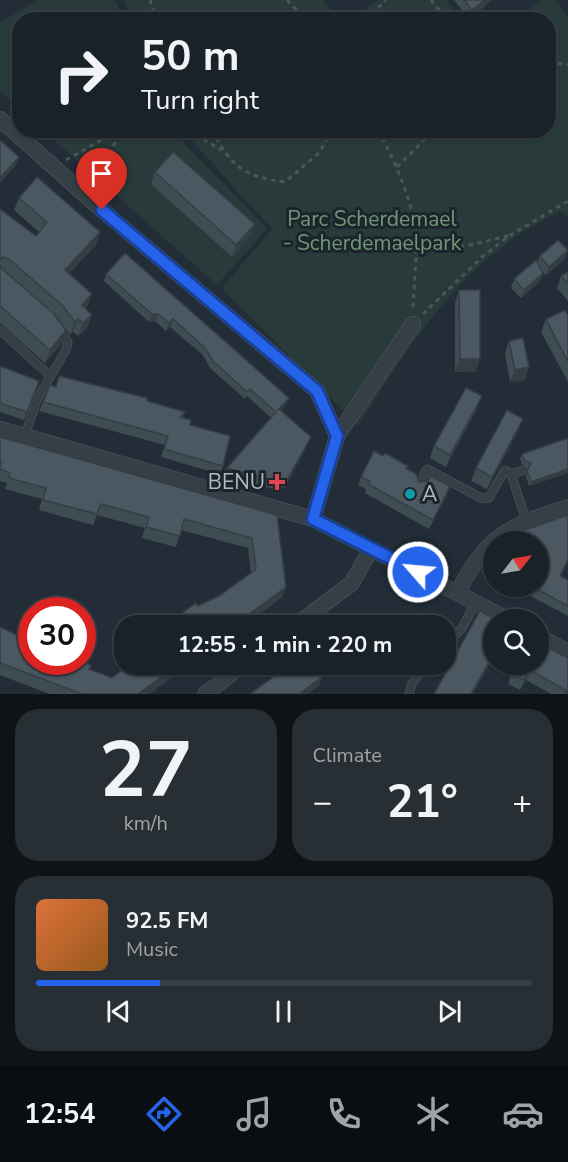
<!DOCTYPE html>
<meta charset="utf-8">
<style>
:root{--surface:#1a2229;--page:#272f35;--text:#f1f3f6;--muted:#9fa4a8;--line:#383f46;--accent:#2563eb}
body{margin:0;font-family:"Nunito Sans",sans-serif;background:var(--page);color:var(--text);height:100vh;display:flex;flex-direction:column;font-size:22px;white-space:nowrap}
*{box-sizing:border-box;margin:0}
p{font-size:20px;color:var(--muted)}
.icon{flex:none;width:33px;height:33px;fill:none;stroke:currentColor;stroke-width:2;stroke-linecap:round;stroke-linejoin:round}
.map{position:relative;height:694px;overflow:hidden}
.side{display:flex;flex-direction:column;gap:15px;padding:15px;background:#0e1317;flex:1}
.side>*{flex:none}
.top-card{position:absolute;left:12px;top:12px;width:544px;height:126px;border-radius:24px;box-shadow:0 2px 4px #0004,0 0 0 2px var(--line);background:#1a2229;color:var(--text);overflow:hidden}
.needle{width:39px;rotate:59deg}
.tools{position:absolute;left:483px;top:531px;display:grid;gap:12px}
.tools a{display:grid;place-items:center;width:66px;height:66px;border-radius:50%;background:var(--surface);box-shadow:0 2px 4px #0004,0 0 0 2px var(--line);font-size:30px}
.speed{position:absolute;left:18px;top:597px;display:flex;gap:12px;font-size:30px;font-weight:700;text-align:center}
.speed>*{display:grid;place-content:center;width:78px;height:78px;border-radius:50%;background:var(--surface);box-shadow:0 2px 4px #0004,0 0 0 2px var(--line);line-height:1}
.speed .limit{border:9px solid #d22;background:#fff;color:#111}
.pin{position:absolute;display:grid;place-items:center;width:51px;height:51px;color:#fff;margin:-62px -26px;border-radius:50% 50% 50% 0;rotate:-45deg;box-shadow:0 0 6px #0007}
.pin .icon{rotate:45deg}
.me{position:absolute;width:66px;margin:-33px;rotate:297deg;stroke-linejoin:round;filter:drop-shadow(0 0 4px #0008)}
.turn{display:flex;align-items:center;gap:21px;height:126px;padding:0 30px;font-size:27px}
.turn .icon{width:78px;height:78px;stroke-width:2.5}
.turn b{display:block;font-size:42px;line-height:51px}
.big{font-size:45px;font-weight:700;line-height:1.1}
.side .widget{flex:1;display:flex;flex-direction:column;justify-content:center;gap:9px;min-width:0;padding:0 21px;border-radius:24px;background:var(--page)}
.side .dial{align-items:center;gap:0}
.dial b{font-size:78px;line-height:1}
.song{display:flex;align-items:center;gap:18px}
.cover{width:72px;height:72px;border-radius:9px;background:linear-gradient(135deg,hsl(20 70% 55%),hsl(30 70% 35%))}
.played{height:6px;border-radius:3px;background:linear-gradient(90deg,var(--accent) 25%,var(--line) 25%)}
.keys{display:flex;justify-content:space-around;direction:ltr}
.heat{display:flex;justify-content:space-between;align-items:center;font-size:33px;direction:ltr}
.side .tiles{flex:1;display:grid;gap:15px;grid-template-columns:1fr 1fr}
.widget:last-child{grid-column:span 2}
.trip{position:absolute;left:114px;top:615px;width:342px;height:60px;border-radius:24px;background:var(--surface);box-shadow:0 2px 4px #0004,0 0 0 2px var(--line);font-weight:700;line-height:60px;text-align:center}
.dock{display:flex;height:96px;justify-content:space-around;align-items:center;background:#0a0e10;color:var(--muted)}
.dock .icon{width:42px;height:42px}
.dock .active{color:var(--accent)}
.dock b{font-size:27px;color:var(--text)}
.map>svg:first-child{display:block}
.green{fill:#283b3a}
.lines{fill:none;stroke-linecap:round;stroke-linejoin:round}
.lane-casing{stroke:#545d65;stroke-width:9}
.street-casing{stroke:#545d65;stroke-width:16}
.path{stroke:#465859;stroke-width:3;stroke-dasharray:4.5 4.5;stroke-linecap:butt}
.lane{stroke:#363f47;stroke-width:8}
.street{stroke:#363f47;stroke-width:15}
.wall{fill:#404c54}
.shaded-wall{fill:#343e45}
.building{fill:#4b5862;stroke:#343e45;stroke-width:1.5}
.route-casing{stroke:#184099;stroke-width:15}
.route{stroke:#2563eb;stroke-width:10}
.health-dot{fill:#e0444e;stroke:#1c242c;stroke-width:2}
.culture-dot{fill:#0f9aa8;stroke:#1c242c;stroke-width:2}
.labels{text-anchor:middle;stroke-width:6;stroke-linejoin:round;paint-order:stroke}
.park-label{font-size:21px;fill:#719777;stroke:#1c242c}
.poi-label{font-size:21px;fill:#b1bac3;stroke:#1c242c;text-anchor:end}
</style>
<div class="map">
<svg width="568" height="694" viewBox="0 0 568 694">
<rect width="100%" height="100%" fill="#232d37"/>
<g class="green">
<polygon points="37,0 115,0 124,19 20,20 19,109 0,91 0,23"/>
<polygon points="123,0 322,0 339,19 133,19"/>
<polygon points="377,0 446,0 462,19 355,19"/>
<path d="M541,0H555L568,16V217L562,211C468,252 411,342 358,426L222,288L272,229L192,141L187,131L549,130V20L517,19Z"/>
<polygon points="44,131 179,131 185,144 267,229 217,285"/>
</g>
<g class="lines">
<g class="lane-casing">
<g id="lane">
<polyline points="0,330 49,375"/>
<polyline points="25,436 37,399 66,350 68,342 59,329"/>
<polyline points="511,474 524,470"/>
<polyline points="418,485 427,469 481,498 489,498 505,470 511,474 526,520"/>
<polyline points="446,646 462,628 476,602"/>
<polyline points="409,694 412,683 429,664"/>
</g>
</g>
<g class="street-casing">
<g id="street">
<polyline points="0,119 102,210 317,391 337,436 313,519"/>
<polyline points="0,429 313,519 509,620"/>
<polyline points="337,436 413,324"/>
<path d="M458,592C487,535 509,526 568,507"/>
<polyline points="295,626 352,583 371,549"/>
<polyline points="538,636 568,652"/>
<polyline points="205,694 244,664"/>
</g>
</g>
<g class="path">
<polyline points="150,0 157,20"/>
<polyline points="287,0 306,20"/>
<polyline points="431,0 447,20"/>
<polyline points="365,20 386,0"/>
<polyline points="549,62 568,65"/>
<polyline points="188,130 221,150"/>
<path d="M212,130C231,167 245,177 285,182L320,152L331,130"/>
<path d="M378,130C393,158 406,186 413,217C419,246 414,280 413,310"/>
<polyline points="66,160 119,130"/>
<polyline points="397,167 434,130"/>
<polyline points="104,190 108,159 120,130"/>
<polyline points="415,251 466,246 508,236"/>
<polyline points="423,314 482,257 509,236 568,201"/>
</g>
<use href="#lane" class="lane"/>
<use href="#street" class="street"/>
</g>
<g class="wall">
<polygon points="454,0 492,0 469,19"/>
<polygon points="155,172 255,224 250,236 232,257 151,184"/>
<polygon points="19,198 96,245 69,273 87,307 86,309 92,315 87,328 78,336 73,332 70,335 58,318 62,343 45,363 0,323 0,209 36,236 39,232 14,210"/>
<polygon points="568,250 565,259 546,275 540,269 543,273 540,281 521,298 511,288 514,279 537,263 540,256"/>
<polygon points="125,253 286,405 281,411 308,444 285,487 278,490 224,476 227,468 271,418 247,396 245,399 210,368 203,355 170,327 166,331 155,321 149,322 104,281 106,274"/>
<polygon points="568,272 568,301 557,288 561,276"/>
<polygon points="459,290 476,372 455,372 455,303"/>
<polygon points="568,316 568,382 541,332 546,319"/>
<polygon points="509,341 525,380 510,382 505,353"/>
<polygon points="0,366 39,381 24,420 0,412"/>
<polygon points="59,376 185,412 182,418 190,425 223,466 219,474 161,457 165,445 39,411 43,402 56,387"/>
<polygon points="477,408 446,467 430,458 434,446"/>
<polygon points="523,419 518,431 487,489 471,481 476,468"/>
<polygon points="0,437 277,515 282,597 244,626 169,626 171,621 198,606 219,596 251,573 248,548 181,530 176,547 142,538 145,528 97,515 93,525 39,510 42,499 5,489 7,483 0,481"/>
<polygon points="568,438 568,473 529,486 526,476 529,468 522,464 520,458 522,454"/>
<polygon points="407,468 419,482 450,486 447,495 429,529 365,493 366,489 358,485 361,477"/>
<polygon points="568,515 568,561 561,576 568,580 568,616 525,593 521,586 538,586"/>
<polygon points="0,627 28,650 32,662 89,669 112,678 125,669 123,667 124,663 124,664 190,664 149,694 50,694 0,675"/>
<polygon points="568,658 568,694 551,694 526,680 520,690 508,684 511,674"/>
</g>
<g class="shaded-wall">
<polygon points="485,0 492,0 469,19 472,10"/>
<polygon points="19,157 16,165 0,183 0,178"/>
<polygon points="255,224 250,236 232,257 236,245"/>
<polygon points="100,232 96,245 60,283 65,270"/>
<polygon points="568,250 565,259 546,275 549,267"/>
<polygon points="543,273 540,281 521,298 524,290"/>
<polygon points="92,294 87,307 77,318 82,305"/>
<polygon points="152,314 158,314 155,321 149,322"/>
<polygon points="92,315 87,328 78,336 83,323"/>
<polygon points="78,319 73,332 70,335 75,322"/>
<polygon points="173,319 170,327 166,331 169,323"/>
<polygon points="66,330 62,343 45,363 50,350"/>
<polygon points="460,359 480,359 476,372 455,372"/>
<polygon points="529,367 525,380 510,382 515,370"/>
<polygon points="482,396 477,408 446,467 450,455"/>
<polygon points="289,398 286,405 274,419 277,411"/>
<polygon points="523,419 518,431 487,489 492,477"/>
<polygon points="311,437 308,444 285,487 278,490 281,483"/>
<polygon points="568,469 568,473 529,486 531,482"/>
<polygon points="450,486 447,495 429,529 433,520"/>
<polygon points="286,587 282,597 244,626 233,626"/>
<polygon points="494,653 494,656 473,694 471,694"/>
<polygon points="179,664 190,664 149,694 138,694"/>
<polygon points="530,670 526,680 520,690 524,680"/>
<polygon points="322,677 319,686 308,694 299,694"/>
</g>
<g class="building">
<polygon points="464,0 485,0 472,10"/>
<polygon points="0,140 19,157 0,178"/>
<polygon points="173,152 255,224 236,245 155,172"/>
<polygon points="37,177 100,232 65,270 92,294 82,305 92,315 83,323 78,319 75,322 63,306 9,259 3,257 0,260 0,209 36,236 47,222 19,198"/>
<polygon points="558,240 568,250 549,267 540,256"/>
<polygon points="125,253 289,398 277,411 279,409 311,437 287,480 281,483 227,468 276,412 250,389 247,392 236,382 213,361 205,348 173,319 169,323 158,314 152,314 106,274"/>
<polygon points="536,260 543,273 524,290 514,279"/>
<polygon points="0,265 1,268 54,314 66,330 50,350 0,306"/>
<polygon points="568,272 568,284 561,276"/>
<polygon points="459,290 480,290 480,359 460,359"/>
<polygon points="565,310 568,316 568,362 546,319"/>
<polygon points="523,338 529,367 515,370 509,341"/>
<polygon points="0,366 39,381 27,412 0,403"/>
<polygon points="59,376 147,398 147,401 185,412 180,417 191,420 190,425 230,436 223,466 164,449 168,436 43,402 50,385 56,387"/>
<polygon points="466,388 482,396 450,455 434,446"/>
<polygon points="507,410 523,419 492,477 476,468"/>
<polygon points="0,437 277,515 286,587 233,626 170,626 172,624 171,621 196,603 198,606 219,596 256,569 252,538 184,519 180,536 146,527 149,517 101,504 97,514 43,500 46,488 9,478 10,473 0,469 1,462 0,462"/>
<polygon points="568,438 568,469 531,482 527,471 531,463 524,460 522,454"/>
<polygon points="374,451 383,456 385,453 408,466 406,468 416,474 419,482 428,481 430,476 450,486 433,520 368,484 370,481 361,477"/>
<polygon points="568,515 568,559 560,576 568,580 568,606 531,586 538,586 538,542 518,542 525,530"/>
<polygon points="480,611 496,620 494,620 494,653 471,694 434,694"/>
<polygon points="0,627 31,642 28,650 32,651 32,662 82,662 91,665 89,669 112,678 130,664 179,664 138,694 82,694 0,663"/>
<polygon points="538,642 568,658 568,694 565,694 567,691 530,670 524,680 511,674 516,664 538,664"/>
<polygon points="291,664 313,664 322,677 299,694 250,694"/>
</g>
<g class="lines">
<g class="route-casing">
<polyline id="route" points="102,210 317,391 337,436 313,519 418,572"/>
</g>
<use href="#route" class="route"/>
</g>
<path class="health-dot" d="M274 473h6v6h6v6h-6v6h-6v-6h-6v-6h6z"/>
<circle class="culture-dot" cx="410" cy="494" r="6"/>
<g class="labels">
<g class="park-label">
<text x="372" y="226">Parc Scherdemael<tspan x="372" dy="24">- Scherdemaelpark</tspan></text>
</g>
<g class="poi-label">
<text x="265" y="489">BENU</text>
<text x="422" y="501" text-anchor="start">A</text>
</g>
</g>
</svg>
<div class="tools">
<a><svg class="needle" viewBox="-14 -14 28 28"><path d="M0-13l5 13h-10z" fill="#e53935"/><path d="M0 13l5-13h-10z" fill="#9fa4a8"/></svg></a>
<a><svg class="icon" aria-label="search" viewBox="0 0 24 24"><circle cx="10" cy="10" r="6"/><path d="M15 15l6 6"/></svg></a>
</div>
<div class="speed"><div class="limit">30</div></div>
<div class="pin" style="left:102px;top:210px;background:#d93025"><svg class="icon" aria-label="arrive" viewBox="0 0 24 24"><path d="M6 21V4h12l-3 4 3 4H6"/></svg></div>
<svg class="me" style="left:418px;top:572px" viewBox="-20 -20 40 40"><circle r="17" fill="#2563eb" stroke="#fff" stroke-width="3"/><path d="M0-11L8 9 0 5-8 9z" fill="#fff"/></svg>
<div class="trip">12:55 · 1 min · 220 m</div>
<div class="top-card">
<div class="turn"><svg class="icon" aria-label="right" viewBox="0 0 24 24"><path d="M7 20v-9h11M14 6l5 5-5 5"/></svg><div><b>50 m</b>Turn right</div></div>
</div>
</div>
<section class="side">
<div class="tiles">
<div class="widget dial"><b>27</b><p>km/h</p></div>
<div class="widget"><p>Climate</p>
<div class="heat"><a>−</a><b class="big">21°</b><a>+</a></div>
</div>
<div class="widget">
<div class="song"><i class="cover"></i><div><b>92.5 FM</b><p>Music</p></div></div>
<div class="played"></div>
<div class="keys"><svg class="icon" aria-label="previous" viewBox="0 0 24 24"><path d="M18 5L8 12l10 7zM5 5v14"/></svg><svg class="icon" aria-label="pause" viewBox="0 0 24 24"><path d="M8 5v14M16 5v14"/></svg><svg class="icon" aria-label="next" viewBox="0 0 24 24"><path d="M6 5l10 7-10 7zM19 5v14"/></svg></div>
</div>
</div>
</section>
<nav class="dock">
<b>12:54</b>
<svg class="icon active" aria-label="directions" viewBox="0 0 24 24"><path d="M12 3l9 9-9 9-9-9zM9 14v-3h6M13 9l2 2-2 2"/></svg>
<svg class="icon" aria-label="music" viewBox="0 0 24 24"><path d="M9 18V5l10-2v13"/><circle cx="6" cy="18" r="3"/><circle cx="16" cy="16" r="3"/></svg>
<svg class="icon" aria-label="phone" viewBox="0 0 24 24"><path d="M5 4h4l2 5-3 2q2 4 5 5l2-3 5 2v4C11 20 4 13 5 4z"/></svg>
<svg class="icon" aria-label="climate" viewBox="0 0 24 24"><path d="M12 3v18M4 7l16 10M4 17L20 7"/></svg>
<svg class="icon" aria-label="car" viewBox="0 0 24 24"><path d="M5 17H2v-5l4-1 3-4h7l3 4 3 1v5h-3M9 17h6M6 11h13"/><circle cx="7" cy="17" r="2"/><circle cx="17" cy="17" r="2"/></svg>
</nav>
